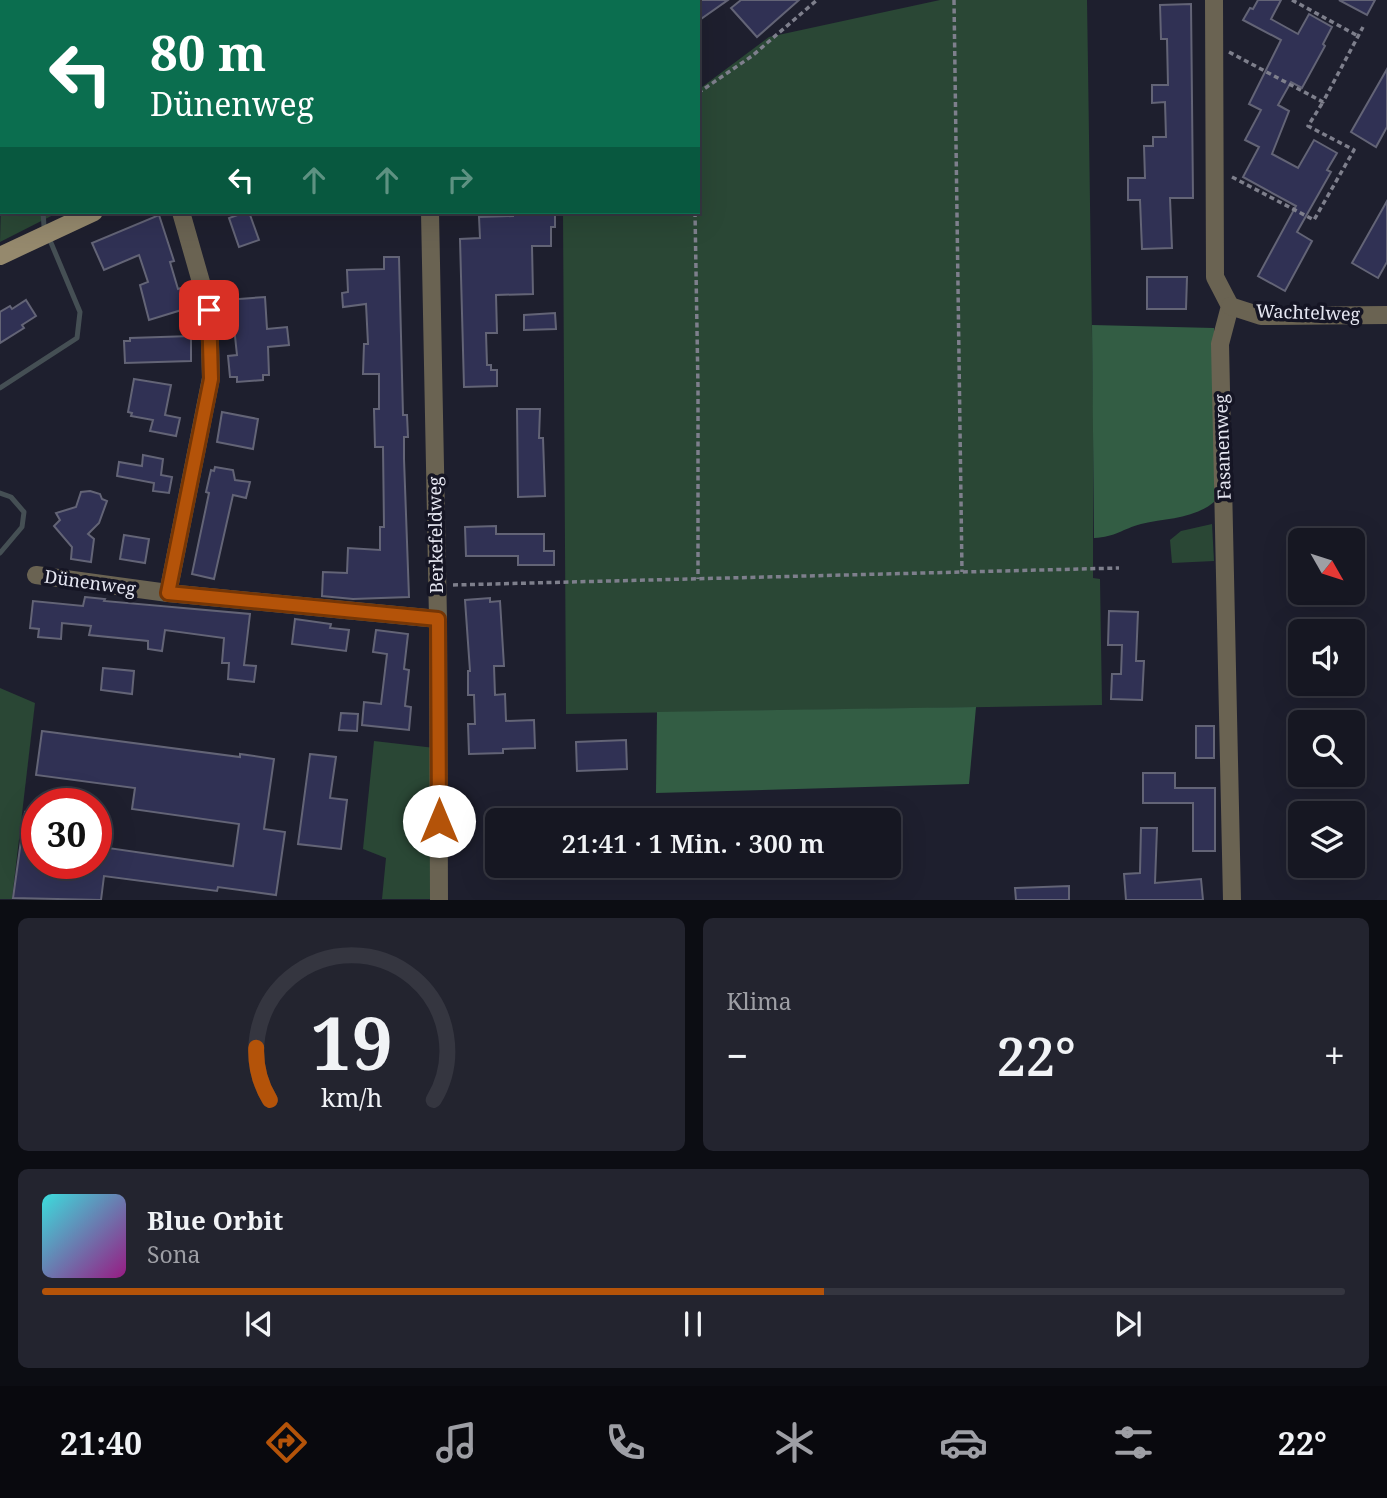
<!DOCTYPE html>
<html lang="de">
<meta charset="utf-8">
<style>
:root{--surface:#161722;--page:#23242f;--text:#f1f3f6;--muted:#9e9fa5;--line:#353640;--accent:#b45309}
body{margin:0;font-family:"Noto Serif",serif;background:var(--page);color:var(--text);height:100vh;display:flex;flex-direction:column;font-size:26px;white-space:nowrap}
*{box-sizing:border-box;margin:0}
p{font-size:23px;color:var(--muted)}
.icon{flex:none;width:38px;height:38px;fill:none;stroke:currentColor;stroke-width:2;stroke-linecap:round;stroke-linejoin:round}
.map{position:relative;height:900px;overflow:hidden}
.side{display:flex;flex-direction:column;gap:18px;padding:18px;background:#0c0d13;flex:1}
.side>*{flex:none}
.guide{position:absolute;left:0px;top:0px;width:700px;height:214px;box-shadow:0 7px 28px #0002,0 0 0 2px var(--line);background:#0b6e4f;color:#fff;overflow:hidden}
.needle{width:46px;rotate:129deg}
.controls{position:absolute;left:1288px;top:528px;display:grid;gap:14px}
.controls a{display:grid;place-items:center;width:77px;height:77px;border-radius:10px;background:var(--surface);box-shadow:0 7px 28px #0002,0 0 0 2px var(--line);font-size:35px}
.speed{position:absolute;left:21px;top:788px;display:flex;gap:14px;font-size:35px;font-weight:700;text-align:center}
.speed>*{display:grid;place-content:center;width:91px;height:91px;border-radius:50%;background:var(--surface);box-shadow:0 7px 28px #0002,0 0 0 2px var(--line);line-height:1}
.speed .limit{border:10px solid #d22;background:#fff;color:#111}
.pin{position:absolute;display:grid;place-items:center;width:60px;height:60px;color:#fff;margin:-30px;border-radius:14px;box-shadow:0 4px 10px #0006}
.me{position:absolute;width:77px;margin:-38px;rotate:0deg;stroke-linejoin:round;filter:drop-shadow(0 0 5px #0008)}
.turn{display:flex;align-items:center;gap:24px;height:147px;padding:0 35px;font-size:32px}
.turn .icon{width:91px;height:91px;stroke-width:2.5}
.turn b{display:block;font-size:49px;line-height:60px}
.lanes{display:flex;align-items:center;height:66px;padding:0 35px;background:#0003;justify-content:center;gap:35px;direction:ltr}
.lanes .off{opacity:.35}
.big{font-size:52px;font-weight:600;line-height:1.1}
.side .tile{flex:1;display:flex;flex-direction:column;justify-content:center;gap:10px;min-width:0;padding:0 24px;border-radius:10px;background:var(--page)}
.side .dial{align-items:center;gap:0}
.dial svg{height:182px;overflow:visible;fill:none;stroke:var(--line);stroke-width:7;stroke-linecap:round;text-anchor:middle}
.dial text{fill:var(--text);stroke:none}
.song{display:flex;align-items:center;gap:21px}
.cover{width:84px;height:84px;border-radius:10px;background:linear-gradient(135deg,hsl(180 70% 55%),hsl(310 70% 35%))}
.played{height:7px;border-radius:4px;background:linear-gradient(90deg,var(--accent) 60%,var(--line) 60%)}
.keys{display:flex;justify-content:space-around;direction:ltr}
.heat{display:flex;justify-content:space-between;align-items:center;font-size:38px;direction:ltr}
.side .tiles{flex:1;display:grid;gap:18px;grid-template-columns:1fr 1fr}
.tile:last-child{grid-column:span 2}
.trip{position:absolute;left:485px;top:808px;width:416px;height:70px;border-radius:10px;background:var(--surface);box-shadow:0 7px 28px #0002,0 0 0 2px var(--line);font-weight:600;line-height:70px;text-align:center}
.tab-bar{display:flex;height:112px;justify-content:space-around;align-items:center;background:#09090e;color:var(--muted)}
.tab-bar .icon{width:49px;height:49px}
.tab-bar .active{color:var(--accent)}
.tab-bar b{font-size:32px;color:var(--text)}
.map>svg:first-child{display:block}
.green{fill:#2a4735}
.forest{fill:#335d44}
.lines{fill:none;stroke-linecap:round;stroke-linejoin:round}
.stream{stroke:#454f54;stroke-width:5}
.building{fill:#303154;stroke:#636476;stroke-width:2}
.path{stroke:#7e7f8c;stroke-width:3.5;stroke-dasharray:5 3.5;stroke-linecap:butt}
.street{stroke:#6a6352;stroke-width:18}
.secondary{stroke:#95896d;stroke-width:18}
.route-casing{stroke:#753606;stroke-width:18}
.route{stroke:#b45309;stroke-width:12}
.labels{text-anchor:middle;stroke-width:7;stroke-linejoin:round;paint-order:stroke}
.street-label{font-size:18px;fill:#e6e7f2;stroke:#151524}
</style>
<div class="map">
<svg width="1387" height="900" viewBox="0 0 1387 900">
<rect width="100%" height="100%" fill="#1e1f2e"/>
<g class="green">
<polygon points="940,0 1087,0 1093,405 1093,578 1100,579 1102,705 566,714 563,212 698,212 698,90 769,37"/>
<polygon points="2,169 2,212 59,212 0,242"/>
<polygon points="1212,524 1214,561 1172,563 1170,540 1181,531"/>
<polygon points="0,688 35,703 12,899 0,899"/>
<polygon points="374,741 435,748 434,899 382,899 386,858 363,849"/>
</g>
<g class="forest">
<path d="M1092,325L1214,328V502C1194,519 1166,518 1141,524C1122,529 1116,537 1094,538Z"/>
<polygon points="976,707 969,784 656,793 657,712"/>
</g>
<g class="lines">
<g class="stream">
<polyline points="188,0 189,2"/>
<polyline points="0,388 77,338 80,312 44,226 43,212"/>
<polyline points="0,493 11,497 24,512 22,527 0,553"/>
</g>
</g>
<g class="building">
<polygon points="698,0 728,0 698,21"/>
<polygon points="741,0 799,0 757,37 731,8"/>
<polygon points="1258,0 1281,0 1271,19 1298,34 1309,14 1332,27 1323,44 1325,46 1302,88 1291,82 1278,105 1289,111 1272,154 1298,168 1314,140 1337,153 1327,170 1331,172 1297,232 1312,241 1285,291 1258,276 1296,206 1243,177 1259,147 1245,140 1261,110 1249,104 1281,40 1243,20 1250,8 1253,9"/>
<polygon points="1339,0 1375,0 1367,15"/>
<polygon points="1191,4 1193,198 1170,198 1172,248 1142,249 1140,200 1128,200 1128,178 1145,178 1144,146 1153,146 1153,137 1166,137 1165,102 1152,103 1152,85 1168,85 1167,39 1161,39 1160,5"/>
<polygon points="1387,69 1387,127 1376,147 1351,132"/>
<polygon points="1387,201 1387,262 1378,278 1352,263"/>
<polygon points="246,212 249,212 259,240 239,247 229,218"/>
<polygon points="513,212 555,212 555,227 551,227 551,246 532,246 533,294 496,295 497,333 486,333 487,365 491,365 491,370 497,370 497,386 464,387 460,239 480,238 479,217 513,216"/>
<polygon points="159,215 174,261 170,262 178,289 181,288 188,308 149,320 140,285 148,282 139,255 104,270 92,243"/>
<polygon points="384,257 399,257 403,415 407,415 408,437 404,437 404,459 409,597 353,599 322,596 323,572 347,573 348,548 380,550 380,527 384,527 383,447 375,447 374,409 379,409 379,374 363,374 364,344 368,344 366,304 343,307 342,293 348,292 347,270 384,269"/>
<polygon points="1147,277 1187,277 1186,309 1147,309"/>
<polygon points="265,297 267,329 287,327 289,345 268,347 269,375 263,375 263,380 237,382 237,377 230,377 228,356 237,355 234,327 228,327 226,300"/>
<polygon points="26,300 36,316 22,325 24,328 0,343 0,312 10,306 12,309"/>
<polygon points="555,313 556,329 524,330 524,315"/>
<polygon points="191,336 191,361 125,363 124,341 130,341 130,338"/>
<polygon points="134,379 171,385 165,415 180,418 176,436 150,431 153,420 131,416 132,413 128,412"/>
<polygon points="517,409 540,409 539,438 543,438 545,496 518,497"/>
<polygon points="222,412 258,419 253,449 217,442"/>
<polygon points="143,455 163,459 161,475 172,477 169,493 153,491 154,483 117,476 119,462 142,466"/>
<polygon points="215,467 233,470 235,480 250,482 246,498 233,495 214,579 192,574 209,493 206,492 211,470 214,471"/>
<polygon points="90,491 100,494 102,499 107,501 99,523 88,534 94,539 91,562 71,559 72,547 54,526 60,520 56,513 76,507 81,492"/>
<polygon points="496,526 496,534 544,534 544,551 554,551 554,565 518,565 518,556 466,556 465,527"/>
<polygon points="124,535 149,539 145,563 120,559"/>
<polygon points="85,597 105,599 104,601 250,614 244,665 256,666 254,682 228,679 229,663 222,663 224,638 165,630 162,651 148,649 148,641 89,635 91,626 62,623 61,639 38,637 39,629 30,628 33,601 83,606"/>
<polygon points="490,598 490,602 500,601 504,666 494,666 495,695 505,694 506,721 534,720 535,748 503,749 503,753 469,754 468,724 475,724 474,695 468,695 468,671 470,671 465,600"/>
<polygon points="1109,611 1138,612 1136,661 1144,661 1142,700 1111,699 1112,674 1121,674 1122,645 1108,645"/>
<polygon points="295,619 331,624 330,628 349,630 346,651 292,644"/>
<polygon points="376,630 408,634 404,669 409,670 405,706 411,707 409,730 362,725 364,702 381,704 387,654 373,652"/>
<polygon points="103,668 134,671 132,694 101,690"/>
<polygon points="341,713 358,714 357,731 339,730"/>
<rect x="1196" y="726" width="18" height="32"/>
<polygon points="42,731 240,757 240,754 274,759 264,829 285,832 276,895 218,887 217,891 104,876 101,900 13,898 25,812 37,814 37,863 96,863 96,822 111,824 108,848 233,866 239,824 132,809 135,788 36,775"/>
<polygon points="626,740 627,769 577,771 576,742"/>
<polygon points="310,754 336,757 330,798 347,800 341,849 298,844"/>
<polygon points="1143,773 1175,773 1175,788 1215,788 1215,851 1193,851 1193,803 1143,803"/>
<polygon points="1141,828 1157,828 1155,883 1201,879 1203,900 1126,900 1124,874 1140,873"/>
<polygon points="1069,886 1069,900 1016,900 1015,888"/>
</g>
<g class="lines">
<g class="path">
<polyline points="232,0 232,2"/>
<polyline points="954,0 962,572"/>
<polyline points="1292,0 1358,36"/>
<polyline points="1229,52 1323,102 1363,27"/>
<polyline points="698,93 752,56 817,0"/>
<polyline points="1232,177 1314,220 1354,150 1308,126 1323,102"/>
<polyline points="695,212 698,388 698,579"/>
<polyline points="453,585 1119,568"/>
</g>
<g class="street">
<polyline points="1214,0 1215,277 1230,306 1220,344 1232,900"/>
<polyline points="430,212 438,619 439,900"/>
<polyline points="1230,306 1261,316 1387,315"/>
<polyline points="36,575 168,593 438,619"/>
<polyline points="168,593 211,378 209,310 181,212"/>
</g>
<g class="secondary">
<polyline points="575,2 579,0"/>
<polyline points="0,256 94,212"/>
</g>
</g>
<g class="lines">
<g class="route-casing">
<polyline id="route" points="209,310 211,379 168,593 438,619 439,821"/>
</g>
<use href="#route" class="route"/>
</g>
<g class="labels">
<g class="street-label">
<text transform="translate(1308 313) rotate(2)" y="6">Wachtelweg</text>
<text transform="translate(1223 447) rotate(-92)" y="6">Fasanenweg</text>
<text transform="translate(436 535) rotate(-91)" y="6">Berkefeldweg</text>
<text transform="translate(90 583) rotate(8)" y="6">Dünenweg</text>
</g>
</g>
</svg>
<div class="controls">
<a><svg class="needle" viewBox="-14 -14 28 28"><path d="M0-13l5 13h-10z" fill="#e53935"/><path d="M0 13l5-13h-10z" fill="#9e9fa5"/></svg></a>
<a><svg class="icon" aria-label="sound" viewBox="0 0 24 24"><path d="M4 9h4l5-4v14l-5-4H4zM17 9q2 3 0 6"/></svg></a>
<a><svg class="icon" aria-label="search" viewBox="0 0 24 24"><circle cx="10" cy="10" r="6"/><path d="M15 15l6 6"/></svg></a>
<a><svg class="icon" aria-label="layers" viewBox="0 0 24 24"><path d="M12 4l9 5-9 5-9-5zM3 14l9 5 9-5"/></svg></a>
</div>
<div class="speed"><div class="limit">30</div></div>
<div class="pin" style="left:209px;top:310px;background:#d93025"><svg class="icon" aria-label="arrive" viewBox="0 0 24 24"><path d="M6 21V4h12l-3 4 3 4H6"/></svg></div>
<svg class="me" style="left:439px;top:821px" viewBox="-20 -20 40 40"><circle r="19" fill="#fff"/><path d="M0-13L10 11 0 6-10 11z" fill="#b45309"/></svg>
<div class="trip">21:41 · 1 Min. · 300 m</div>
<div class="guide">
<div class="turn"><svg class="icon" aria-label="left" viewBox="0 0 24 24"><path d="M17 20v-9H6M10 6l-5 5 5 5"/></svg><div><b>80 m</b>Dünenweg</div></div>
<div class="lanes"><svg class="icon" aria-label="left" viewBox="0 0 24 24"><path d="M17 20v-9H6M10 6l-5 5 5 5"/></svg><svg class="icon off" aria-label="ahead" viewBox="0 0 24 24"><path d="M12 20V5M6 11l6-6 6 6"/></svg><svg class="icon off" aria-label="ahead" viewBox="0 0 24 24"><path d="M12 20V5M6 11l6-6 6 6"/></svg><svg class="icon off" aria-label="right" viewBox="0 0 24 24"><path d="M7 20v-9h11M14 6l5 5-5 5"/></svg></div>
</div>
</div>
<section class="side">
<div class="tiles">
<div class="tile dial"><svg viewBox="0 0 100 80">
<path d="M14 69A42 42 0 1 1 86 69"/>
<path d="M14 69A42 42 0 0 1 8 46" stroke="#b45309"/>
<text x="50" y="56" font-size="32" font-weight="700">19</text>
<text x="50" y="72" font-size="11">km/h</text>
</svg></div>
<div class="tile"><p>Klima</p>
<div class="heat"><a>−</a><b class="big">22°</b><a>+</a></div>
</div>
<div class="tile">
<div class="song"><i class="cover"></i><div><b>Blue Orbit</b><p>Sona</p></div></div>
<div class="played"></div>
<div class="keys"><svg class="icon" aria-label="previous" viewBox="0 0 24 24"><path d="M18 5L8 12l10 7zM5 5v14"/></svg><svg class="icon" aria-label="pause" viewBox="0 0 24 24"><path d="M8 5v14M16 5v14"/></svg><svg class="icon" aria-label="next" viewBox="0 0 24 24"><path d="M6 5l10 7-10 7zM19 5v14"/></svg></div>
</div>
</div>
</section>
<nav class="tab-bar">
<b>21:40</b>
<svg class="icon active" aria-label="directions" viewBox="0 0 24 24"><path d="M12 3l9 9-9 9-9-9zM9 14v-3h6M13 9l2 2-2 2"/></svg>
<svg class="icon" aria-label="music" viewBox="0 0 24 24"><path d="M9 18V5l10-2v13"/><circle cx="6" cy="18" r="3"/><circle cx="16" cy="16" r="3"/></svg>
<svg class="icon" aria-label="phone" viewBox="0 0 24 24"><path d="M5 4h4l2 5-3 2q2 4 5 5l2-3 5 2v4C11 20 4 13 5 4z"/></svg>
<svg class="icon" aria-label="climate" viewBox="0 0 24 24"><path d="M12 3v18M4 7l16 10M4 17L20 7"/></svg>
<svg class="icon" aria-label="car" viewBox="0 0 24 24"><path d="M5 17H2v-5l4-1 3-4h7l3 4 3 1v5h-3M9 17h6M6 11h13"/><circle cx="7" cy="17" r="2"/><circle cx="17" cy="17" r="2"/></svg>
<svg class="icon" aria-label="filters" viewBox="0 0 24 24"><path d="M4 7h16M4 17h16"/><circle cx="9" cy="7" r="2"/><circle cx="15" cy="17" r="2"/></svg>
<b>22°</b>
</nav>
